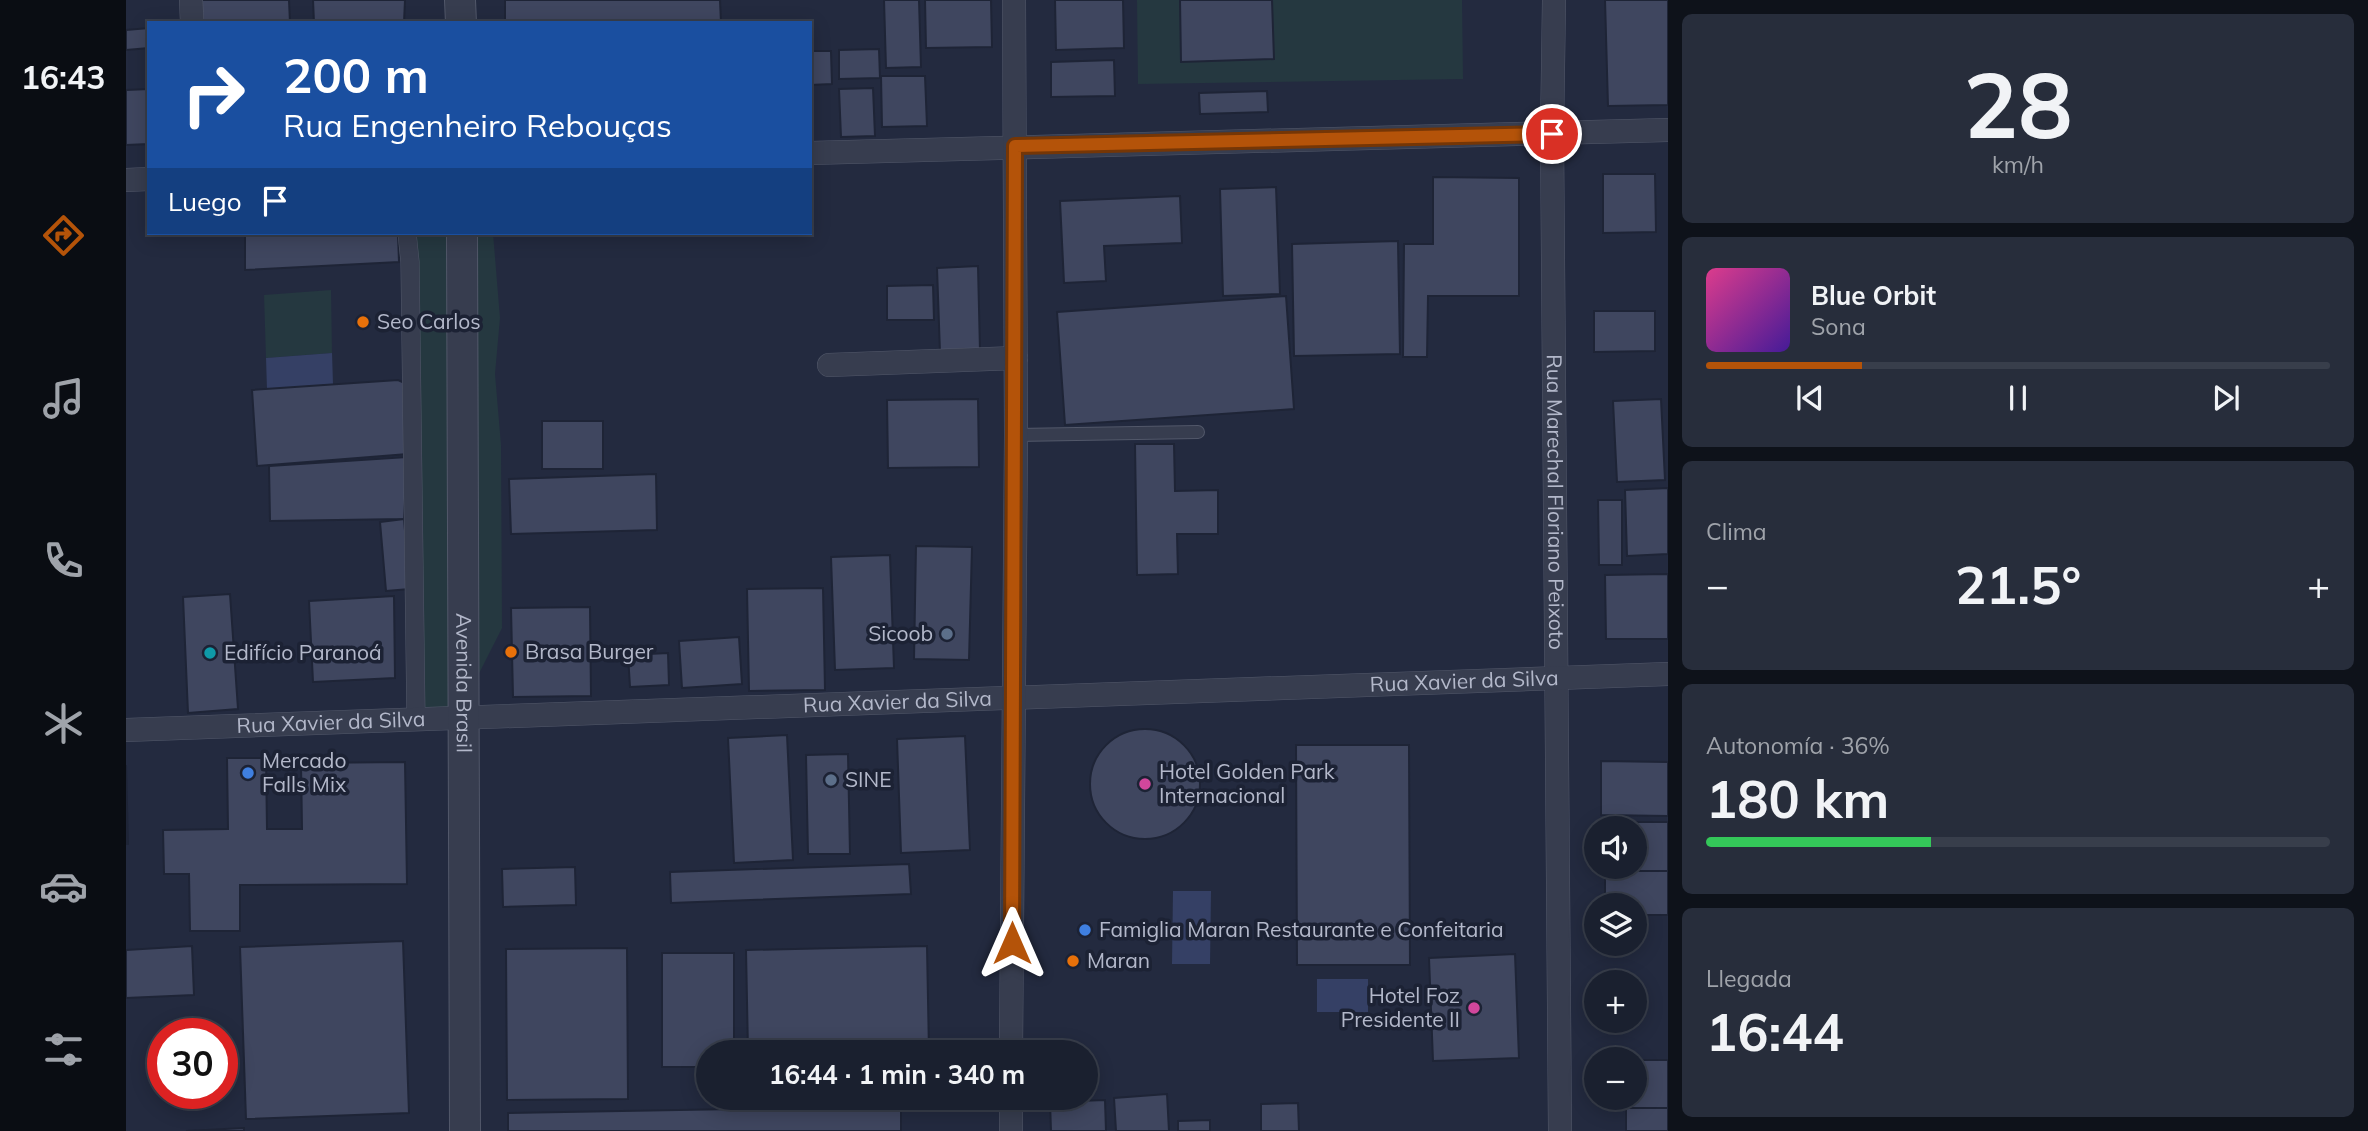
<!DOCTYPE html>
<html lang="es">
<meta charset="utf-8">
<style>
:root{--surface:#1a202f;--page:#272d3b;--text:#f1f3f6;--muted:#9fa3aa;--line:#383e4b;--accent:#b45309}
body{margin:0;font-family:Mulish,sans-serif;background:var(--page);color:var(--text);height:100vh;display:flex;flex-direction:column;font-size:26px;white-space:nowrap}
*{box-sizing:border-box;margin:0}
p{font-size:23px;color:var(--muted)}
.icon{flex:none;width:38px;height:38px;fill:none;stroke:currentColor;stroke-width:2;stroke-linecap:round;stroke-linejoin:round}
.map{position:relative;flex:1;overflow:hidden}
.details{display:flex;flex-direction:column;gap:14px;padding:14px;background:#0e121a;width:700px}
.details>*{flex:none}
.hud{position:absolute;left:21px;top:21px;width:665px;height:214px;border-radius:0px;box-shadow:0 4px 18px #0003,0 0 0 2px var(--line);background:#1a4fa0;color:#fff;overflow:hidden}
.tools{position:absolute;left:1458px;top:816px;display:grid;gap:14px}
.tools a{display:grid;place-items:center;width:63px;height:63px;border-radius:50%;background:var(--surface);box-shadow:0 4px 18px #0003,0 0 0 2px var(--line);font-size:35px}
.speed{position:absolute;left:21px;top:1018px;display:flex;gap:14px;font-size:35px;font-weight:700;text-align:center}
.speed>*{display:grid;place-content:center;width:91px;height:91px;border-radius:50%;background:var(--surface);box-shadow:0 4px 18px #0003,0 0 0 2px var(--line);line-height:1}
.speed .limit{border:10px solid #d22;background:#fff;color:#111}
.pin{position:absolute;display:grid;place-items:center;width:60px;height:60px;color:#fff;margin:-30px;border:4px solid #fff;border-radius:50%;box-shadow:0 2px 7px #0007}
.me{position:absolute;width:77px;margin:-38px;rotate:0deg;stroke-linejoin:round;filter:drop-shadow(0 0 5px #0008)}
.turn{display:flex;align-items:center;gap:24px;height:147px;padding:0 21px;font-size:32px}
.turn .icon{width:91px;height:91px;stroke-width:2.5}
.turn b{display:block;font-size:49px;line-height:60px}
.then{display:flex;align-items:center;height:66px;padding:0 21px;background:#0003;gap:14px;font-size:26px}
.big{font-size:52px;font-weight:700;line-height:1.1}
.details .widget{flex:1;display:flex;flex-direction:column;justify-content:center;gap:10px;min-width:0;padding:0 24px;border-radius:10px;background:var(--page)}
.details .dial{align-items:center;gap:0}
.dial b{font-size:91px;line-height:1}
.song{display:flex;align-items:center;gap:21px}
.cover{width:84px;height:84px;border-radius:10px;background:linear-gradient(135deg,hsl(330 70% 55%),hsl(260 70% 35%))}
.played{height:7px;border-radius:4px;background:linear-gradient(90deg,var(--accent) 25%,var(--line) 25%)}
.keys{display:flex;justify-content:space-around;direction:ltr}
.heat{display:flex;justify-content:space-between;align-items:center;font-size:38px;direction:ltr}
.charge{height:10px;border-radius:5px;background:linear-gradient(90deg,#34c759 36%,var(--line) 0)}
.trip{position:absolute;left:570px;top:1040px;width:402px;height:70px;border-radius:35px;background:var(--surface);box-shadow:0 4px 18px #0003,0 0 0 2px var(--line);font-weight:700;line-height:70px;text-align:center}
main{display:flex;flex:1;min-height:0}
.menu{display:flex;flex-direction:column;width:126px;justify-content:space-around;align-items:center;background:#0a0d13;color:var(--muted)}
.menu .icon{width:49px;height:49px}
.menu .current{color:var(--accent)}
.menu b{font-size:32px;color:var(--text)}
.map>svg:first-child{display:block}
.green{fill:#253840}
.water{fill:#354065}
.building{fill:#3f465f;stroke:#1e2436;stroke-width:2}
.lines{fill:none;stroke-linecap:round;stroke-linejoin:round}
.service-casing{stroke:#52586a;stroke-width:14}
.pedestrian-casing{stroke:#52586a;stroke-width:19}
.minor-casing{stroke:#52586a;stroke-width:24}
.tertiary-casing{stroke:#52586a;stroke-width:32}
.service{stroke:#373d4f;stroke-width:12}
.pedestrian{stroke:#373d4f;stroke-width:18}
.minor{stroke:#373d4f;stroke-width:23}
.tertiary{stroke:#373d4f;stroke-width:30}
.route-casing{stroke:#753606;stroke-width:18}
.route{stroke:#b45309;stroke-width:12}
.food-dot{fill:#e8710a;stroke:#1c2234;stroke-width:2.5}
.service-dot{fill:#5c6f8a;stroke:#1c2234;stroke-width:2.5}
.culture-dot{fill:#0f9aa8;stroke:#1c2234;stroke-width:2.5}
.shop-dot{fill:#3f7fe0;stroke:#1c2234;stroke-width:2.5}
.hotel-dot{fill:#d1479c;stroke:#1c2234;stroke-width:2.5}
.labels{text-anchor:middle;stroke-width:7;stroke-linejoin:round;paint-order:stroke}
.poi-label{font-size:21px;fill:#b3b8ca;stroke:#1c2234;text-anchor:start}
.street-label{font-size:21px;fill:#b3b8ca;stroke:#1c2234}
</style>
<main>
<nav class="menu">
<b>16:43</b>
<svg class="icon current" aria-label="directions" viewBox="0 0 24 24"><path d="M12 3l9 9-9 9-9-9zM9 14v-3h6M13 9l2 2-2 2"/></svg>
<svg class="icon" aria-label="music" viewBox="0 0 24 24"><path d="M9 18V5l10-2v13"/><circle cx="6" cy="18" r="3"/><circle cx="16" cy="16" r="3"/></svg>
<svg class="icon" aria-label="phone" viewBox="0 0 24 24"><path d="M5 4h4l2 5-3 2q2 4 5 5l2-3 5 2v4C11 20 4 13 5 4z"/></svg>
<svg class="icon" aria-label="climate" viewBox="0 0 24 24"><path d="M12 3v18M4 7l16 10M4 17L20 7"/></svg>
<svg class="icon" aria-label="car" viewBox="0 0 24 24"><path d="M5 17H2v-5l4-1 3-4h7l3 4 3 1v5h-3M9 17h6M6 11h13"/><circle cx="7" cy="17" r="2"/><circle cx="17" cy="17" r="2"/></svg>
<svg class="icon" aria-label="filters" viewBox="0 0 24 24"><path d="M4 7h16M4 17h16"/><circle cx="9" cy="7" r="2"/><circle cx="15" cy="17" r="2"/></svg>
</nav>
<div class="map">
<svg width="1542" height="1131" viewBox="0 0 1542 1131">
<rect width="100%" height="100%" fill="#232a3f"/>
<g class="green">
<polygon points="1011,0 1336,0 1337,79 1012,84"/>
<polygon points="288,233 367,233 374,318 369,374 375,445 376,628 332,715 291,717"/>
<polygon points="205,290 206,353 140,358 138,295"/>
</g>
<g class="water">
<polygon points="206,353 207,384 141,389 140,358"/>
<polygon points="1047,891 1085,891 1084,964 1046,964"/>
<rect x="1191" y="979" width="51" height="33"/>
</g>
<g class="building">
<polygon points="73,0 163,0 164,23 74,23"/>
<polygon points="187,0 279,0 278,23 188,23"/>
<polygon points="379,0 594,0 595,23 379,23"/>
<polygon points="758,0 793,0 795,67 760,68"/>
<polygon points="799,0 865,0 866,47 800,48"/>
<polygon points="929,0 997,0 998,48 930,50"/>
<polygon points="1054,0 1146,0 1148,59 1055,62"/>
<polygon points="1479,0 1542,0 1542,105 1482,106"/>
<polygon points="23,28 23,48 0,50 0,30"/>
<polygon points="753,49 754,78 713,79 713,50"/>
<polygon points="684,51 705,51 706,84 684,85"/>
<polygon points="988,60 989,96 925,97 925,62"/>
<polygon points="755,76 799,76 801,126 756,127"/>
<polygon points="747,88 749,136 715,137 713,89"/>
<polygon points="23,89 23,144 0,145 0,90"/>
<polygon points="1141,91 1142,112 1074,114 1073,93"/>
<polygon points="1477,174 1529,174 1530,232 1477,233"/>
<polygon points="1307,177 1393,178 1393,296 1302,296 1301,357 1277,357 1278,244 1307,244"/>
<polygon points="1150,187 1154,294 1097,296 1094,189"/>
<polygon points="1054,196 1056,243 978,246 980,281 938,283 934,201"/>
<polygon points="119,233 272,233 273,262 119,270"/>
<polygon points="1272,241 1274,354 1168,356 1166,244"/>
<polygon points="852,266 854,351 814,353 811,268"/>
<polygon points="807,285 808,320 761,320 761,286"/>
<polygon points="1160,296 1168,409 939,425 931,312"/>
<polygon points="1468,311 1529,311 1529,351 1468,352"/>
<polygon points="272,380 283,385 282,454 131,466 126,390"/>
<polygon points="852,399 853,467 762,468 761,400"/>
<polygon points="1535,399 1539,480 1491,482 1487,401"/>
<rect x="416" y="421" width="61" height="48"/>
<polygon points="1009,444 1048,444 1049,491 1092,490 1092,534 1051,534 1052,574 1011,575"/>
<polygon points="281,457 278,519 144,521 143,466"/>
<polygon points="530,474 531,530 385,534 383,479"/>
<polygon points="1542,488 1542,554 1501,556 1499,490"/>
<polygon points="1472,500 1496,500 1496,565 1473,565"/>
<polygon points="278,519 284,589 260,591 254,522"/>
<polygon points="790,546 846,547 843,660 788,659"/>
<polygon points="764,555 768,668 709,670 705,557"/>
<polygon points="1542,574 1542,639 1480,639 1479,575"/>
<polygon points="697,588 699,690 623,691 621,589"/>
<polygon points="104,594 112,709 62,713 57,597"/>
<polygon points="268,596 269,678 187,682 183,601"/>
<polygon points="464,607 465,696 387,697 385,608"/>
<polygon points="613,637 616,684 556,688 553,641"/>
<polygon points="542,653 543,685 504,687 502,655"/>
<circle cx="1019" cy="784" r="55"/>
<polygon points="661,735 667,860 608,863 602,738"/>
<polygon points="839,736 844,850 775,853 771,739"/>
<polygon points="1170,745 1283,745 1284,965 1171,965"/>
<polygon points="722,754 724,854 682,854 680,755"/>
<polygon points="101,758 140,758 141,829 176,829 175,763 279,762 281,884 114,885 114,931 64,931 63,874 38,874 37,830 102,829"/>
<polygon points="1475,761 1542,762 1542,816 1475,815"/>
<polygon points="0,765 2,844 0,844"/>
<polygon points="1479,822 1542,822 1542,871 1479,871 1479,866 1508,866 1508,828 1479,828"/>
<polygon points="783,864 785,894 545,903 544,872"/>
<polygon points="449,867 450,905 377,907 376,869"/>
<polygon points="1479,871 1542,871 1542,915 1508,915 1508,905 1479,905"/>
<polygon points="277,941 283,1113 120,1119 114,947"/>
<polygon points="66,946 68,995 0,998 0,950"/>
<polygon points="801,946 803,1052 622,1052 620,950"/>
<polygon points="501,948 502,1099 381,1100 380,949"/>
<polygon points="536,953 608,953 608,1052 583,1052 583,1067 536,1067"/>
<polygon points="1389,954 1393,1058 1307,1061 1303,958"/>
<polygon points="1508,1060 1542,1060 1542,1108 1485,1108 1485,1097 1508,1097"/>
<polygon points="1041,1094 1043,1131 990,1131 988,1098"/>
<polygon points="979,1100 980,1131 925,1131 924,1102"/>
<polygon points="1172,1103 1173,1131 1135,1131 1135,1104"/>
<polygon points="775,1106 775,1131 382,1131 382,1113"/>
<rect x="1500" y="1108" width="42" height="23"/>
<polygon points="1084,1120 1084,1131 1052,1131 1052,1121"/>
<polygon points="118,1128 118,1131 60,1131"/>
</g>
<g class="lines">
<g class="service-casing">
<polyline id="service" points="890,435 1072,432"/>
</g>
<g class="pedestrian-casing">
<polyline id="pedestrian" points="281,233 284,262 290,720"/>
</g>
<g class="minor-casing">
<g id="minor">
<polyline points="65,0 66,23"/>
<path id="s1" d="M1428,0L1426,134L1434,1131"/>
<polyline points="684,153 1542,130"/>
<polyline points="0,180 23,179"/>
<polyline points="703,365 890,358"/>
<path id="s2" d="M0,730L1542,674"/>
<polyline points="885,1052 890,435 888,0"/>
<polyline points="885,1131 885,1097"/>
</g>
</g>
<g class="tertiary-casing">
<g id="tertiary">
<polyline points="334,0 335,23"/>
<path id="s3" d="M336,233L339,1131"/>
</g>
</g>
<use href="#service" class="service"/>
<use href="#pedestrian" class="pedestrian"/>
<use href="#minor" class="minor"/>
<use href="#tertiary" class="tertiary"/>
</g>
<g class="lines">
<g class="route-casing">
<polyline id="route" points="886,943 889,146 1426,134"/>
</g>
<use href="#route" class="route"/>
</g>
<g class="food-dot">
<circle cx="237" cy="322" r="7"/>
<circle cx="385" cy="652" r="7"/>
<circle cx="947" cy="961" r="7"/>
</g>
<g class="service-dot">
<circle cx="821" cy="634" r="7"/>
<circle cx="705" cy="780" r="7"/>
</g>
<circle class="culture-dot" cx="84" cy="653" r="7"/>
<g class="shop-dot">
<circle cx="122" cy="773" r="7"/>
<circle cx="959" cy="930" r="7"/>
</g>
<g class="hotel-dot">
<circle cx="1019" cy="784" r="7"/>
<circle cx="1348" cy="1008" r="7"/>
</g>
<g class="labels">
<g class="poi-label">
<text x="251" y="329">Seo Carlos</text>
<text x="807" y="641" text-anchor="end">Sicoob</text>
<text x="399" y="659">Brasa Burger</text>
<text x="98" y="660">Edifício Paranoá</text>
<text x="136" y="768">Mercado<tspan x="136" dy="24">Falls Mix</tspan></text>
<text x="1033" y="779">Hotel Golden Park<tspan x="1033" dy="24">Internacional</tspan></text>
<text x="719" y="787">SINE</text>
<text x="973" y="937">Famiglia Maran Restaurante e Confeitaria</text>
<text x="961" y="968">Maran</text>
<text x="1334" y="1003" text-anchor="end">Hotel Foz<tspan x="1334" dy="24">Presidente II</tspan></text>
</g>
<g class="street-label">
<text dy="7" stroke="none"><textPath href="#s1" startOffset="502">Rua Marechal Floriano Peixoto</textPath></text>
<text dy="7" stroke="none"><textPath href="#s2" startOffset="1339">Rua Xavier da Silva</textPath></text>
<text dy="7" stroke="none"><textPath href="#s3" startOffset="450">Avenida Brasil</textPath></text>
<text dy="7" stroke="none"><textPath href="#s2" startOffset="772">Rua Xavier da Silva</textPath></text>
<text dy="7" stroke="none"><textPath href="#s2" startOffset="205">Rua Xavier da Silva</textPath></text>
</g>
</g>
</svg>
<div class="tools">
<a><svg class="icon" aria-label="sound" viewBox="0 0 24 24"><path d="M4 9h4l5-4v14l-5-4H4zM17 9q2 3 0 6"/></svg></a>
<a><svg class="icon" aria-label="layers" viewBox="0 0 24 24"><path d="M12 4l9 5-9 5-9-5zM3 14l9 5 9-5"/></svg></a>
<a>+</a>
<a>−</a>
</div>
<div class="speed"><div class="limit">30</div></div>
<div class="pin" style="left:1426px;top:134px;background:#d93025"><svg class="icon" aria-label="arrive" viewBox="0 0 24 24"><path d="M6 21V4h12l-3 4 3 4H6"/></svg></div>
<svg class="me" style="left:886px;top:943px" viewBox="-20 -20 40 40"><path d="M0-17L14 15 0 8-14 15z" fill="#b45309" stroke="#fff" stroke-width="4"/></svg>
<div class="trip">16:44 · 1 min · 340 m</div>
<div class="hud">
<div class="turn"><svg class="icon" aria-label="right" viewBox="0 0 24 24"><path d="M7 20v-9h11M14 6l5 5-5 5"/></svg><div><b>200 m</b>Rua Engenheiro Rebouças</div></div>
<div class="then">Luego<svg class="icon" aria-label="arrive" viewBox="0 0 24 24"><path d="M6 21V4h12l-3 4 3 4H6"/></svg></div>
</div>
</div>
<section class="details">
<div class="widget dial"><b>28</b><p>km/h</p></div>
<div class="widget">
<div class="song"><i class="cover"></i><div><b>Blue Orbit</b><p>Sona</p></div></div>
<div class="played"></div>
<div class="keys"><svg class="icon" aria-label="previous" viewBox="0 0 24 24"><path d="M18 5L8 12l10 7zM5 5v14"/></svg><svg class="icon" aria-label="pause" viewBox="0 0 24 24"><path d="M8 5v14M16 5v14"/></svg><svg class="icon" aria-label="next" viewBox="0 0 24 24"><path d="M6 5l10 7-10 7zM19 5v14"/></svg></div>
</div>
<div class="widget"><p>Clima</p>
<div class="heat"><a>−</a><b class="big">21.5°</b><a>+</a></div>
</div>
<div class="widget"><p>Autonomía · 36%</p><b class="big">180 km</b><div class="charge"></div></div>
<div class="widget"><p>Llegada</p><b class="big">16:44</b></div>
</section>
</main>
